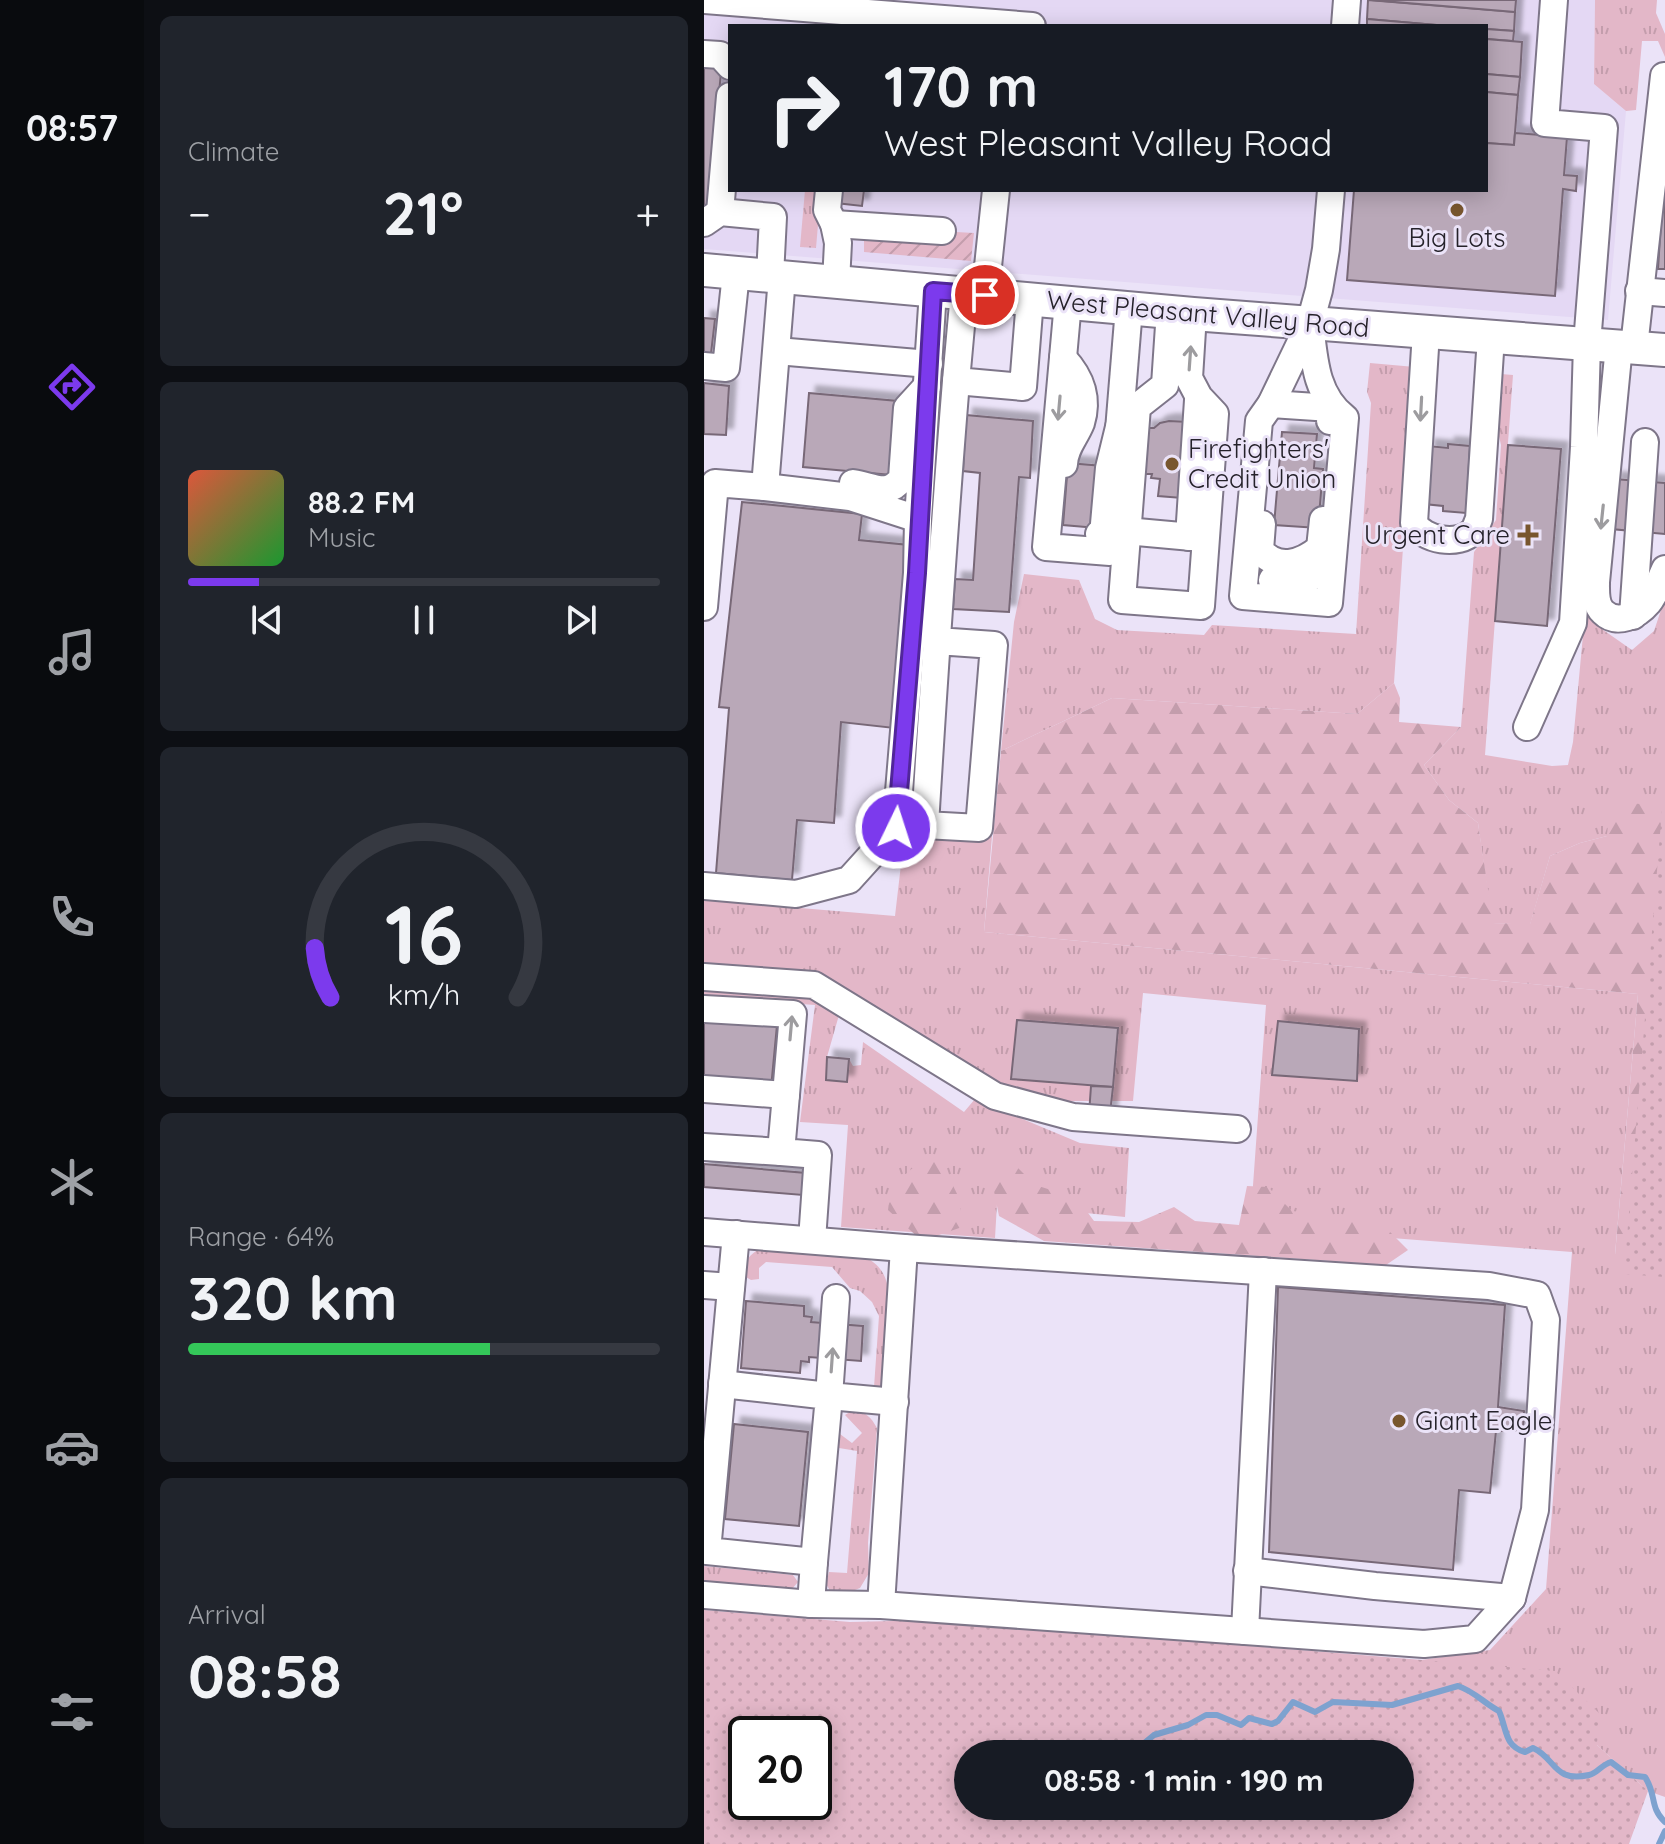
<!DOCTYPE html>
<meta charset="utf-8">
<style>
:root{--surface:#171b24;--page:#20242c;--text:#f1f3f6;--muted:#9ea1a6;--line:#363941;--accent:#7c3aed}
body{margin:0;font-family:Quicksand,sans-serif;background:var(--page);color:var(--text);height:100vh;display:flex;flex-direction:column;font-size:30px;white-space:nowrap}
*{box-sizing:border-box;margin:0}
p{font-size:26px;color:var(--muted)}
.icon{flex:none;width:44px;height:44px;fill:none;stroke:currentColor;stroke-width:2;stroke-linecap:round;stroke-linejoin:round}
.map{position:relative;flex:1;overflow:hidden}
.sheet{display:flex;flex-direction:column;gap:16px;padding:16px;background:#0d0f14;width:560px}
.sheet>*{flex:none}
.guide{position:absolute;left:24px;top:24px;width:760px;height:168px;border-radius:0px;box-shadow:0 4px 20px #0003;background:#171b24;color:var(--text);overflow:hidden}
.speed{position:absolute;left:24px;top:1716px;display:flex;gap:16px;font-size:40px;font-weight:700;text-align:center}
.speed>*{display:grid;place-content:center;width:104px;height:104px;border-radius:50%;background:var(--surface);box-shadow:0 4px 20px #0003;line-height:1}
.speed .limit{border:4px solid #111;border-radius:12px;background:#fff;color:#111}
.pin{position:absolute;display:grid;place-items:center;width:68px;height:68px;color:#fff;margin:-34px;border:4px solid #fff;border-radius:50%;box-shadow:0 2px 8px #0007}
.me{position:absolute;width:88px;margin:-44px;rotate:4deg;stroke-linejoin:round;filter:drop-shadow(0 0 6px #0008)}
.turn{display:flex;align-items:center;gap:28px;height:168px;padding:0 24px;font-size:36px}
.turn .icon{width:104px;height:104px;stroke-width:2.5}
.turn b{display:block;font-size:56px;line-height:68px}
.big{font-size:60px;font-weight:700;line-height:1.1}
.sheet .card{flex:1;display:flex;flex-direction:column;justify-content:center;gap:12px;min-width:0;padding:0 28px;border-radius:12px;background:var(--page)}
.sheet .dial{align-items:center;gap:0}
.dial svg{height:208px;overflow:visible;fill:none;stroke:var(--line);stroke-width:7;stroke-linecap:round;text-anchor:middle}
.dial text{fill:var(--text);stroke:none}
.song{display:flex;align-items:center;gap:24px}
.cover{width:96px;height:96px;border-radius:12px;background:linear-gradient(135deg,hsl(10 70% 55%),hsl(130 70% 35%))}
.played{height:8px;border-radius:4px;background:linear-gradient(90deg,var(--accent) 15%,var(--line) 15%)}
.keys{display:flex;justify-content:space-around;direction:ltr}
.heat{display:flex;justify-content:space-between;align-items:center;font-size:44px;direction:ltr}
.charge{height:12px;border-radius:6px;background:linear-gradient(90deg,#34c759 64%,var(--line) 0)}
.trip{position:absolute;left:250px;top:1740px;width:460px;height:80px;border-radius:40px;background:var(--surface);box-shadow:0 4px 20px #0003;font-weight:700;line-height:80px;text-align:center}
main{display:flex;flex:1;min-height:0}
.dock{display:flex;flex-direction:column;width:144px;justify-content:space-around;align-items:center;background:#090b0e;color:var(--muted)}
.dock .icon{width:56px;height:56px}
.dock .on{color:var(--accent)}
.dock b{font-size:36px;color:var(--text)}
.map>svg:first-child{display:block}
.built{fill:#e4d8f4;fill-rule:evenodd}
.grass{fill:url(#grass-tufts)}
.forest{fill:url(#forest-firs)}
.park{fill:url(#park-dots);fill-rule:evenodd}
.garden{fill:url(#garden-furrows)}
.lines{fill:none;stroke-linecap:round;stroke-linejoin:round}
.stream{stroke:#7ea2cf;stroke-width:6}
.building{fill:#b9a8b8;stroke:#786877;stroke-width:2;filter:url(#shadow)}
.minor-casing{stroke:#7e7689;stroke-width:30}
.major-casing{stroke:#7e7689;stroke-width:36}
.minor{stroke:#fff;stroke-width:26}
.major{stroke:#fff;stroke-width:32}
.oneway{stroke:#9d9c9f}
.route-casing{stroke:#51269a;stroke-width:20}
.route{stroke:#7c3aed;stroke-width:14}
.poi-dot{fill:#78562e;stroke:#ebe3f8;stroke-width:3}
.labels{text-anchor:middle;stroke-width:6;stroke-linejoin:round;paint-order:stroke}
.poi-label{font-size:26px;fill:#25222a;stroke:#ebe3f8;text-anchor:start}
.street-label{font-size:26px;fill:#25222a;stroke:#ebe3f8}
</style>
<main>
<nav class="dock">
<b>08:57</b>
<svg class="icon on" aria-label="directions" viewBox="0 0 24 24"><path d="M12 3l9 9-9 9-9-9zM9 14v-3h6M13 9l2 2-2 2"/></svg>
<svg class="icon" aria-label="music" viewBox="0 0 24 24"><path d="M9 18V5l10-2v13"/><circle cx="6" cy="18" r="3"/><circle cx="16" cy="16" r="3"/></svg>
<svg class="icon" aria-label="phone" viewBox="0 0 24 24"><path d="M5 4h4l2 5-3 2q2 4 5 5l2-3 5 2v4C11 20 4 13 5 4z"/></svg>
<svg class="icon" aria-label="climate" viewBox="0 0 24 24"><path d="M12 3v18M4 7l16 10M4 17L20 7"/></svg>
<svg class="icon" aria-label="car" viewBox="0 0 24 24"><path d="M5 17H2v-5l4-1 3-4h7l3 4 3 1v5h-3M9 17h6M6 11h13"/><circle cx="7" cy="17" r="2"/><circle cx="17" cy="17" r="2"/></svg>
<svg class="icon" aria-label="filters" viewBox="0 0 24 24"><path d="M4 7h16M4 17h16"/><circle cx="9" cy="7" r="2"/><circle cx="15" cy="17" r="2"/></svg>
</nav>
<section class="sheet">
<div class="card"><p>Climate</p>
<div class="heat"><a>−</a><b class="big">21°</b><a>+</a></div>
</div>
<div class="card">
<div class="song"><i class="cover"></i><div><b>88.2 FM</b><p>Music</p></div></div>
<div class="played"></div>
<div class="keys"><svg class="icon" aria-label="previous" viewBox="0 0 24 24"><path d="M18 5L8 12l10 7zM5 5v14"/></svg><svg class="icon" aria-label="pause" viewBox="0 0 24 24"><path d="M8 5v14M16 5v14"/></svg><svg class="icon" aria-label="next" viewBox="0 0 24 24"><path d="M6 5l10 7-10 7zM19 5v14"/></svg></div>
</div>
<div class="card dial"><svg viewBox="0 0 100 80">
<path d="M14 69A42 42 0 1 1 86 69"/>
<path d="M14 69A42 42 0 0 1 8 50" stroke="#7c3aed"/>
<text x="50" y="56" font-size="32" font-weight="700">16</text>
<text x="50" y="72" font-size="11">km/h</text>
</svg></div>
<div class="card"><p>Range · 64%</p><b class="big">320 km</b><div class="charge"></div></div>
<div class="card"><p>Arrival</p><b class="big">08:58</b></div>
</section>
<div class="map">
<svg width="961" height="1844" viewBox="0 0 961 1844">
<defs>
<pattern id="grass-tufts" width="24" height="20" patternUnits="userSpaceOnUse" patternTransform="scale(2)"><rect width="24" height="20" fill="#e3b7c8"/><path d="M3 7l-1-3M5 7V3M7 7l1-3M15 17l-1-3M17 17v-4M19 17l1-3" fill="none" stroke="#c39dac"/></pattern>
<pattern id="forest-firs" width="22" height="20" patternUnits="userSpaceOnUse" patternTransform="scale(2)"><rect width="22" height="20" fill="#e3b7c8"/><path d="M5 1l3.5 6h-7zM16 11l3.5 6h-7z" fill="#c39dac"/></pattern>
<pattern id="park-dots" width="8" height="8" patternUnits="userSpaceOnUse" patternTransform="scale(2)"><rect width="8" height="8" fill="#e3b7c8"/><path d="M2 2h.1M6 6h.1" fill="none" stroke="#c39dac" stroke-width="1.8" stroke-linecap="round"/></pattern>
<pattern id="garden-furrows" width="10" height="10" patternUnits="userSpaceOnUse" patternTransform="scale(2)"><rect width="10" height="10" fill="#e3b7c8"/><path d="M-1 1l2-2M0 10L10 0M9 11l2-2" fill="none" stroke="#c39dac"/></pattern>
<filter id="shadow"><feDropShadow dx="7" dy="-7" stdDeviation="2" flood-color="#0004"/></filter>
</defs>
<rect width="100%" height="100%" fill="#ebe3f8"/>
<path class="built" d="M0,0H891L890,84L922,111L904,320L0,249ZM26,26H782V190H26Z"/>
<g class="grass">
<polygon points="891,0 953,0 952,13 961,34 961,57 954,41 938,41 932,110 922,111 890,84"/>
<polygon points="101,190 117,190 112,248 96,247"/>
<polygon points="666,363 711,367 690,683 653,714 408,698 297,751 310,622 320,574 375,580 391,619 413,630 500,635 508,625 652,634 667,403 663,392"/>
<polygon points="797,374 809,375 781,755 848,766 864,765 869,742 882,603 895,627 928,650 950,631 961,598 961,821 876,843 846,856 826,925 788,923 774,823 745,800 720,765 757,727 770,552 792,520 797,445 792,423"/>
<polygon points="201,830 288,836 280,932 934,994 911,1254 961,1267 961,1797 944,1791 893,1745 339,1754 110,1734 42,1734 697,1663 786,1650 842,1589 868,1252 546,1227 562,1005 439,993 429,1101 342,1101 287,1082 124,978 0,967 0,900 191,916"/>
<polygon points="0,987 99,994 118,1000 135,1015 123,1057 145,1059 149,1066 157,1065 159,1042 260,1112 271,1099 376,1143 425,1148 421,1217 293,1204 291,1238 137,1227 144,1125 96,1122 111,1005 0,997"/>
<path d="M57,1248L158,1255C173,1263 181,1271 184,1288L177,1387H170L175,1316L168,1302L156,1291L146,1288L128,1267L62,1262L55,1268V1279L47,1280L40,1276C39,1261 45,1255 57,1248Z"/>
<path d="M149,1410C162,1412 167,1417 173,1428L164,1543L165,1573L156,1588L141,1594L127,1592L122,1584L125,1572L143,1573L153,1451L135,1448L132,1436L136,1434L148,1443L158,1433L141,1415Z"/>
<polygon points="0,1566 89,1575 94,1582 88,1589 0,1582"/>
</g>
<g class="forest">
<polygon points="690,683 696,698 695,722 757,727 720,765 745,800 774,823 789,923 826,924 846,856 876,843 903,836 906,801 936,804 961,821 961,1267 911,1255 934,994 280,932 297,751 408,698 653,714"/>
<polygon points="301,1155 331,1185 373,1198 390,1221 435,1222 470,1207 491,1221 535,1225 543,1186 564,1187 588,1211 674,1220 704,1250 682,1265 340,1241 295,1216 285,1166"/>
<polygon points="236,1159 256,1200 258,1227 218,1241 184,1210 187,1187 211,1166"/>
</g>
<g class="park">
<polygon points="961,773 961,1277 920,1274"/>
<path d="M0,1610L146,1622L231,1620L851,1671L895,1713L893,1745L944,1791L925,1844H0ZM42,1734H110V1802H42ZM264,1754H696V1806H264Z"/>
</g>
<polygon class="garden" points="252,232 270,233 267,261 160,252 160,239 230,242"/>
<g class="lines">
<g class="stream">
<path d="M427,1754L450,1735L484,1725L502,1715H513L537,1725L545,1718L568,1724L574,1721L589,1702L611,1712L629,1702L688,1705L754,1686C770,1691 781,1704 795,1711C803,1729 800,1746 821,1752L829,1748C852,1758 849,1783 885,1775C894,1773 897,1765 907,1762L924,1775L941,1777C953,1795 945,1807 961,1822"/>
<polyline points="955,1844 961,1831"/>
</g>
</g>
<g class="building">
<polygon points="664,0 811,12 810,31 782,29 782,26 744,26 663,19"/>
<polygon points="667,0 812,0 811,12"/>
<polygon points="663,19 744,26 663,26"/>
<polygon points="782,29 810,31 809,41 782,39"/>
<polygon points="782,39 818,42 816,77 782,74"/>
<polygon points="0,61 18,62 3,218 0,218"/>
<polygon points="782,74 816,77 814,95 782,92"/>
<polygon points="782,92 814,95 810,145 782,143"/>
<polygon points="811,133 863,137 860,175 873,176 872,191 859,189 851,296 643,280 650,190 782,190 782,143 810,145"/>
<polygon points="133,190 160,190 158,206 132,203"/>
<polygon points="958,204 961,204 961,269 954,269"/>
<polygon points="0,318 11,319 6,362 0,361"/>
<polygon points="0,383 25,386 22,435 0,434"/>
<polygon points="105,393 194,401 188,475 99,467"/>
<polygon points="262,415 329,421 326,478 315,477 305,612 249,609 251,579 269,580 276,473 259,471"/>
<polygon points="465,421 485,422 478,498 454,496 456,479 447,478 448,474 441,474 438,469 441,428 450,428 456,423"/>
<polygon points="578,432 613,434 610,468 619,469 614,528 570,525"/>
<polygon points="744,444 766,446 762,513 739,511 739,506 720,504 724,446 744,448"/>
<polygon points="804,445 857,449 843,626 791,621"/>
<polygon points="364,463 399,466 393,528 359,525"/>
<polygon points="910,479 961,483 961,534 907,529"/>
<polygon points="38,502 158,514 155,540 205,545 190,728 137,722 130,823 93,820 88,880 12,873 25,708 15,707"/>
<polygon points="0,1019 73,1025 67,1088 0,1083"/>
<polygon points="313,1020 414,1028 409,1087 307,1079"/>
<polygon points="574,1021 655,1029 653,1081 568,1075"/>
<polygon points="123,1057 145,1059 143,1082 122,1080"/>
<polygon points="387,1086 409,1087 404,1131 384,1128"/>
<polygon points="0,1164 102,1173 99,1195 0,1187"/>
<polygon points="574,1287 801,1305 794,1407 820,1411 819,1431 792,1431 786,1493 755,1490 749,1570 565,1552"/>
<polygon points="42,1301 100,1306 100,1316 108,1317 107,1322 159,1326 157,1361 105,1357 105,1362 97,1361 96,1373 37,1368"/>
<polygon points="30,1424 104,1432 95,1526 21,1519"/>
</g>
<g class="lines">
<g class="minor-casing">
<g id="minor">
<polyline points="0,0 328,26"/>
<polyline points="641,26 643,0"/>
<polyline points="0,54 16,55 26,66"/>
<polyline points="125,190 123,210 130,224 134,243 132,282"/>
<polyline points="16,212 26,96"/>
<polyline points="0,223 16,212 69,217 66,276"/>
<polyline points="130,224 238,231"/>
<polyline points="78,277 61,487 146,497 214,519 229,291"/>
<polyline points="935,291 961,293"/>
<polyline points="260,293 252,381 319,387 326,299"/>
<polyline points="281,295 292,190"/>
<polyline points="364,302 342,547 406,552 408,521"/>
<polyline points="466,311 461,385 433,407 418,600 497,606 511,414 495,397 485,378 489,314"/>
<path d="M606,323C610,358 611,395 641,418L625,603L539,596L555,421L567,404L606,323L615,290L622,249L627,190"/>
<path d="M722,332L710,523C719,540 755,547 769,531C772,528 773,523 775,519L787,337"/>
<path d="M915,346L892,582C892,592 891,605 899,612C913,626 934,615 944,603C952,594 956,579 961,569"/>
<polyline points="930,347 960,76"/>
<polyline points="73,351 225,364"/>
<path d="M359,358C376,376 385,397 377,423C371,438 361,447 360,464"/>
<polyline points="0,366 22,368 32,273"/>
<polyline points="567,404 627,408 626,421"/>
<polyline points="415,430 425,308"/>
<path d="M149,483C169,486 184,498 198,478L203,408L223,386"/>
<path d="M558,524L556,550C573,571 597,564 616,548L619,520"/>
<polyline points="422,531 499,538"/>
<polyline points="395,534 399,535 405,468 415,427"/>
<polyline points="485,537 494,400"/>
<path d="M568,580C597,599 614,575 616,548"/>
<polyline points="0,607 11,483 61,487"/>
<polyline points="929,616 941,442"/>
<path d="M233,641L290,645L275,828L221,825C230,677 240,529 252,381"/>
<polyline points="823,727 869,623 880,447 883,344 900,128 841,123 850,0"/>
<polyline points="0,886 92,894 145,880 192,828 213,573 214,519"/>
<polyline points="0,977 110,985 291,1096 369,1117 533,1129"/>
<polyline points="0,1009 89,1014 77,1152 114,1155 108,1240"/>
<polyline points="0,1089 82,1095"/>
<polyline points="0,1147 77,1152"/>
<polyline points="0,1232 200,1248 785,1286 833,1295 842,1320 831,1510 808,1598 771,1639 720,1644 177,1605 107,1604 0,1595"/>
<polyline points="32,1234 3,1551 110,1562 107,1604"/>
<polyline points="0,1285 27,1287"/>
<polyline points="132,1298 125,1396 191,1402"/>
<polyline points="18,1384 125,1396 110,1562"/>
<polyline points="543,1571 671,1586 808,1598"/>
<polyline points="177,1605 200,1248"/>
<polyline points="541,1631 559,1271"/>
</g>
</g>
<g class="major-casing">
<polyline id="major" points="0,270 489,314 961,350"/>
</g>
<use href="#minor" class="minor"/>
<use href="#major" class="major"/>
</g>
<defs><path id="oneway-shaft" d="M-6 0H5M1.5-3L5.5 0L1.5 3" fill="none" stroke-width="1.6" stroke-linecap="round" stroke-linejoin="round" transform="scale(2)"/></defs>
<g class="oneway">
<use href="#oneway-shaft" transform="translate(486 358) rotate(-86)"/>
<use href="#oneway-shaft" transform="translate(355 408) rotate(95)"/>
<use href="#oneway-shaft" transform="translate(717 409) rotate(93)"/>
<use href="#oneway-shaft" transform="translate(898 517) rotate(96)"/>
<use href="#oneway-shaft" transform="translate(87 1028) rotate(-85)"/>
<use href="#oneway-shaft" transform="translate(128 1360) rotate(-86)"/>
</g>
<g class="lines">
<g class="route-casing">
<polyline id="route" points="192,828 213,573 229,291 281,295"/>
</g>
<use href="#route" class="route"/>
</g>
<g class="poi-dot">
<circle cx="753" cy="210" r="8"/>
<circle cx="468" cy="464" r="8"/>
<path d="M820 523h8v8h8v8h-8v8h-8v-8h-8v-8h8z"/>
<circle cx="695" cy="1421" r="8"/>
</g>
<g class="labels">
<g class="poi-label">
<text x="753" y="247" text-anchor="middle">Big Lots</text>
<text x="484" y="458">Firefighters'<tspan x="484" dy="30">Credit Union</tspan></text>
<text x="806" y="544" text-anchor="end">Urgent Care</text>
<text x="711" y="1430">Giant Eagle</text>
</g>
<g class="street-label">
<text transform="translate(504 314) rotate(5)" y="9">West Pleasant Valley Road</text>
</g>
</g>
</svg>
<div class="speed"><div class="limit">20</div></div>
<div class="pin" style="left:281px;top:295px;background:#d93025"><svg class="icon" aria-label="arrive" viewBox="0 0 24 24"><path d="M6 21V4h12l-3 4 3 4H6"/></svg></div>
<svg class="me" style="left:192px;top:828px" viewBox="-20 -20 40 40"><circle r="17" fill="#7c3aed" stroke="#fff" stroke-width="3"/><path d="M0-11L8 9 0 5-8 9z" fill="#fff"/></svg>
<div class="trip">08:58 · 1 min · 190 m</div>
<div class="guide">
<div class="turn"><svg class="icon" aria-label="right" viewBox="0 0 24 24"><path d="M7 20v-9h11M14 6l5 5-5 5"/></svg><div><b>170 m</b>West Pleasant Valley Road</div></div>
</div>
</div>
</main>
